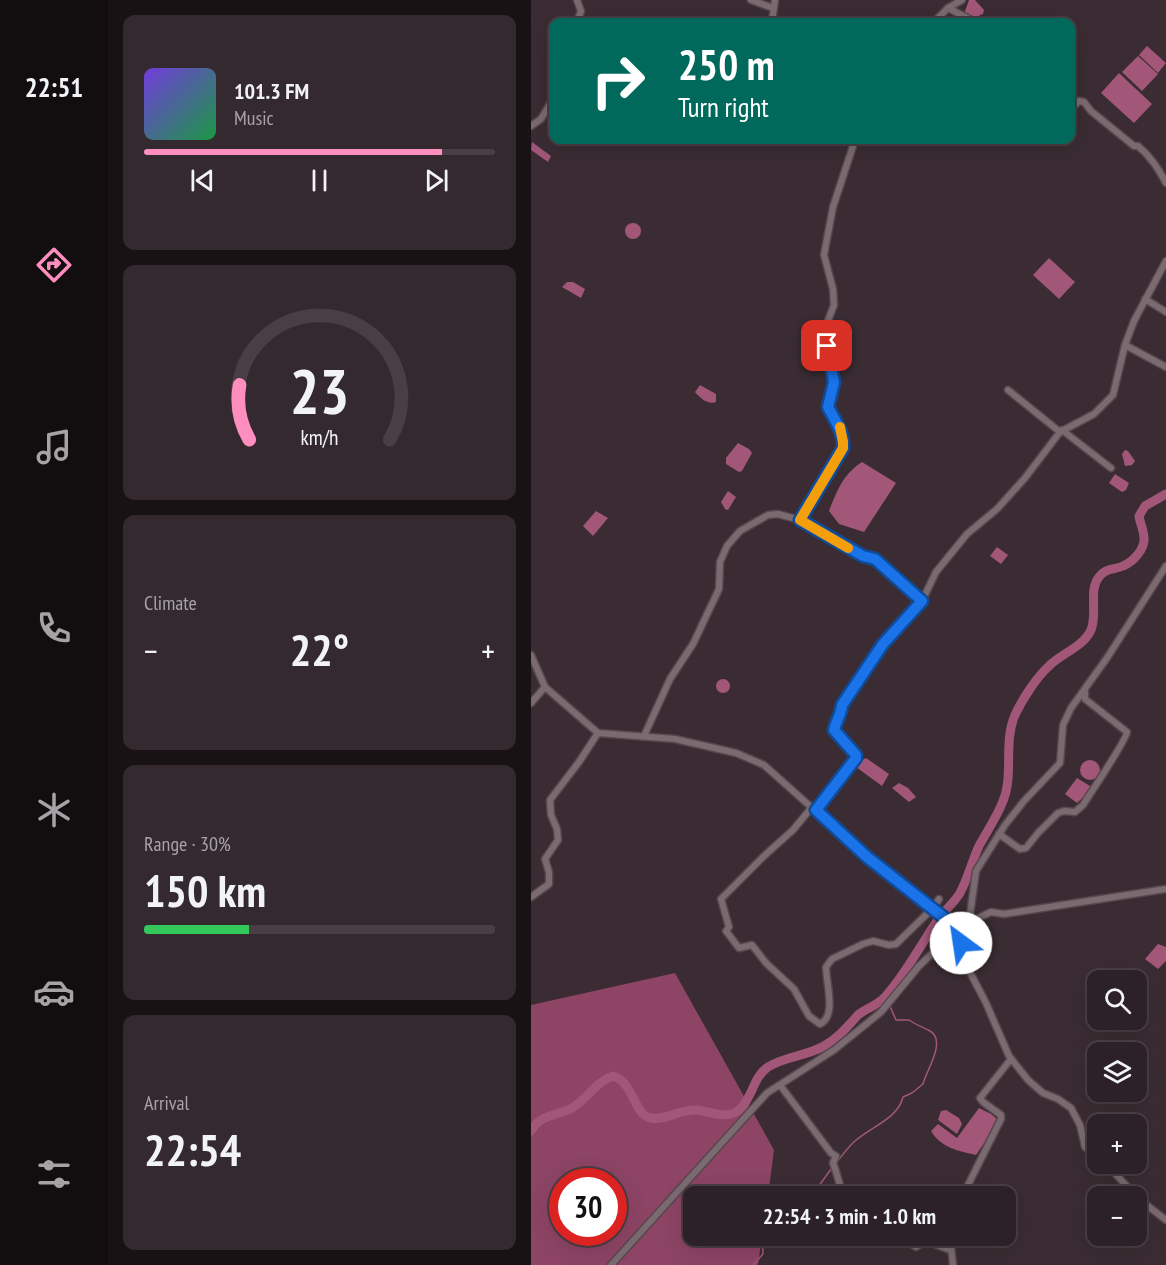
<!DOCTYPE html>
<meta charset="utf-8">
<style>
:root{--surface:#2c2126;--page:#34292e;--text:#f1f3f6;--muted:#a6a3a7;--line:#483e43;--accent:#fd8ebf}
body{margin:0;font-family:"PT Sans Narrow",sans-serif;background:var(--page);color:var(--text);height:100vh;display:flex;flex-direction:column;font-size:22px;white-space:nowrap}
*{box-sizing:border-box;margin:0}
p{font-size:20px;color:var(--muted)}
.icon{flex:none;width:33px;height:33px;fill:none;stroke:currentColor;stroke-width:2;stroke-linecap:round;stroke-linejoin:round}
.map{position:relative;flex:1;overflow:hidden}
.drawer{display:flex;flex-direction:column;gap:15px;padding:15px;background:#181215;width:423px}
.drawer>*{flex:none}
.banner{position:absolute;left:18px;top:18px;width:526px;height:126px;border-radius:12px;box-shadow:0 6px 24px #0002,0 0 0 2px var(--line);background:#00695c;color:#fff;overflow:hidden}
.fabs{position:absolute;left:556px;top:970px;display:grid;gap:12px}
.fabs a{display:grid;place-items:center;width:60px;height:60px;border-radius:12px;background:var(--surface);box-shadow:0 6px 24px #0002,0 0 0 2px var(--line);font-size:30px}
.speed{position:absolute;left:18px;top:1168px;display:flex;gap:12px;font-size:30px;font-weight:700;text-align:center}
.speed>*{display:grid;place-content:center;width:78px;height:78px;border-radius:50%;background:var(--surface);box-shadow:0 6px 24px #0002,0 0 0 2px var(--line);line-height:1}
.speed .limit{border:9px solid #d22;background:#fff;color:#111}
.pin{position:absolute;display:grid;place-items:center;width:51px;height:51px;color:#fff;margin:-26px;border-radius:12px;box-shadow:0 3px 9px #0006}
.me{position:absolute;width:66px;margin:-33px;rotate:329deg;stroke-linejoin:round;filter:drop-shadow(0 0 4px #0008)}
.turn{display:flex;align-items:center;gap:21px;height:126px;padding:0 30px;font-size:27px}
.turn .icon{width:78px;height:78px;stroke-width:2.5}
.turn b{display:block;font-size:42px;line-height:51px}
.big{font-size:45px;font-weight:700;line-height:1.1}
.drawer .tile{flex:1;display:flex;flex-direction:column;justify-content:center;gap:9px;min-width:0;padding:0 21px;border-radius:12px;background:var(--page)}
.drawer .dial{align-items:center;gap:0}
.dial svg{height:156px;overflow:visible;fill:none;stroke:var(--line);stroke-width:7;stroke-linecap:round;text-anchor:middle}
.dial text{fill:var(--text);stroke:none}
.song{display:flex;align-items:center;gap:18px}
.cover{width:72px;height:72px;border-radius:9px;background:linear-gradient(135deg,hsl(260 70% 55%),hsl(140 70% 35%))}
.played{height:6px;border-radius:3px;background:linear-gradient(90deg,var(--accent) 85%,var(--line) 85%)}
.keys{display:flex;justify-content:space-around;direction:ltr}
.heat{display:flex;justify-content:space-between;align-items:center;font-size:33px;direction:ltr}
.charge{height:9px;border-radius:4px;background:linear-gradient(90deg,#34c759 30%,var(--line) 0)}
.trip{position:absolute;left:152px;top:1186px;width:333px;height:60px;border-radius:12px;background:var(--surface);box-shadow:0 6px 24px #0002,0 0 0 2px var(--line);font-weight:700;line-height:60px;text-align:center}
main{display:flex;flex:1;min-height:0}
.dock{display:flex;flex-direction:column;width:108px;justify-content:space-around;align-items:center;background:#120d0f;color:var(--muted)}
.dock .icon{width:42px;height:42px}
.dock .current{color:var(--accent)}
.dock b{font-size:27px;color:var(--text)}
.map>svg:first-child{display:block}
.forest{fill:#8d4465;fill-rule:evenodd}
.water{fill:#a25778}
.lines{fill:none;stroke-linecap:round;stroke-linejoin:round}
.stream{stroke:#a25778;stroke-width:1.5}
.river{stroke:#a25778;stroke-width:9}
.minor-casing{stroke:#55484d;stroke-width:9}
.minor{stroke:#7b6b71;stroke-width:6}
.route-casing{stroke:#114b97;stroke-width:15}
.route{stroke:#1a73e8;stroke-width:10}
.slow{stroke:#f59e0b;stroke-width:10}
</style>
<main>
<nav class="dock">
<b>22:51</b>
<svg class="icon current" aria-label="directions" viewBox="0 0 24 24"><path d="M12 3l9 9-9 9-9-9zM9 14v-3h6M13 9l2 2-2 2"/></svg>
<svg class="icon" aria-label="music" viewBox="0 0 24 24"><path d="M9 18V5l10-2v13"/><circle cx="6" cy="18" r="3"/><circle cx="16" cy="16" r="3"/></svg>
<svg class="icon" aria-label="phone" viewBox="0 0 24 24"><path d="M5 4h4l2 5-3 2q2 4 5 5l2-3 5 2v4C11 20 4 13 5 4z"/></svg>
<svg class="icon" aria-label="climate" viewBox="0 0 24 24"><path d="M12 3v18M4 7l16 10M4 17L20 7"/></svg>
<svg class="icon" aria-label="car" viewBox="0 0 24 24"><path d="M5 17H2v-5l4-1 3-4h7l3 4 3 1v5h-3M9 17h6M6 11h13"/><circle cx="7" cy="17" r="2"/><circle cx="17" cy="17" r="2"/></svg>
<svg class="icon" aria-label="filters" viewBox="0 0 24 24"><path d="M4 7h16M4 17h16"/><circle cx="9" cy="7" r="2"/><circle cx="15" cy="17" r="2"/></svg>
</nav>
<section class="drawer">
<div class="tile">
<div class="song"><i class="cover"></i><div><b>101.3 FM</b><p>Music</p></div></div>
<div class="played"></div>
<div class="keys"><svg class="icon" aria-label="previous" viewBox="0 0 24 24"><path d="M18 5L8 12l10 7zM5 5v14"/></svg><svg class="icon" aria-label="pause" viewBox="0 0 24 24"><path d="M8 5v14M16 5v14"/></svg><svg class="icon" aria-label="next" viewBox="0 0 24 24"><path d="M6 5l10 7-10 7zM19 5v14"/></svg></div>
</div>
<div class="tile dial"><svg viewBox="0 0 100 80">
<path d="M14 69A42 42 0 1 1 86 69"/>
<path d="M14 69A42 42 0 0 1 9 41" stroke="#fd8ebf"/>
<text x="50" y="56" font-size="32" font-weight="700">23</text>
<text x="50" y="72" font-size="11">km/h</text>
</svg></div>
<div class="tile"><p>Climate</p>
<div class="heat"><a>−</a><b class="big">22°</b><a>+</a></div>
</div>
<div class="tile"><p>Range · 30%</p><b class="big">150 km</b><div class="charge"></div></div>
<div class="tile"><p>Arrival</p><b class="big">22:54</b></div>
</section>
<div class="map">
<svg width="635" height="1265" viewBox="0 0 635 1265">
<rect width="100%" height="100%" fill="#3a2c32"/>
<path class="forest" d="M144,973L243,1150L237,1197H162V1236H231L227,1265H0V1005ZM32,1182H82V1233H32Z"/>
<g class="water">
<polygon points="438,0 444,0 453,10 452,14 443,18 433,14"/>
<polygon points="616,46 635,63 627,73 608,55"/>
<polygon points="607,56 627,74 611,91 591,72"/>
<polygon points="588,73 621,104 603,123 570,93"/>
<polygon points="1,142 20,156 17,162 0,150"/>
<circle cx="102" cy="231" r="8"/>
<polygon points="518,258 544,282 528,299 502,275"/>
<polygon points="36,282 42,282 54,289 50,298 31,287"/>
<path d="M169,385L185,394V402C177,405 169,398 164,392Z"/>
<polygon points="207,443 218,449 221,453 211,471 208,472 195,464 195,458"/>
<polygon points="594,450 597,451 604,461 601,465 594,466 591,454"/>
<path d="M331,462L365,483L333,532L308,524L298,511C306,491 312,474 331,462Z"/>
<polygon points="584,474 598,483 595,490 591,492 578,483"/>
<polygon points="197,491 205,497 197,510 194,509 190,502"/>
<polygon points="65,511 77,518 62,536 52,526"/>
<polygon points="466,547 477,555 470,564 459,556"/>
<circle cx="192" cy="686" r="7"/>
<polygon points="335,758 358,774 351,786 325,767 329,761"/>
<circle cx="559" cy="770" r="10"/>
<polygon points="546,778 559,786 558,792 546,803 534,794"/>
<polygon points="368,783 377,788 385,797 378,802 361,788"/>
<polygon points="627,944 635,947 635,961 627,969 614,959"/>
<path d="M448,1108L460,1114L468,1121L445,1155C428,1151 410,1148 400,1131L407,1124L426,1138Z"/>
<polygon points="415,1110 428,1118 431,1124 426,1134 407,1120 410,1111"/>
</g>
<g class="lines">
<g class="stream">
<path d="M305,1163C311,1156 317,1147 324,1141C339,1127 367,1119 372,1097L381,1093L392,1084C395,1071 416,1041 399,1031C392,1027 385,1025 378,1020H365L358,1004"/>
<polyline points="280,1197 300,1169"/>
<polyline points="222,1265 232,1254 231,1236"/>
</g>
<path class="river" d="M0,1131C9,1114 26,1116 41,1108C57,1099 64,1082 82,1076C104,1083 102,1115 120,1118C134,1121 149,1109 165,1110C180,1111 196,1121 209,1109C222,1097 222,1077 237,1067C254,1056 276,1056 293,1046C307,1038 316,1027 327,1015C335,1008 346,1006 354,997C374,975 389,946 406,921C413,911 423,903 429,893C437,878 441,861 448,846C456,831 466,817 472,801C483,775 472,742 484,715C492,698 505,678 518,666C531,653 552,647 560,630C567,613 557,591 568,577C574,568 583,570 592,566C602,562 614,549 613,538C613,531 609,523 608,516L614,506L635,494"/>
<g class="minor-casing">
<g id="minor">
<polyline points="220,0 242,8"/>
<polyline points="417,8 444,22"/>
<polyline points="46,22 50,11 46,0"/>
<polyline points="241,22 244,0"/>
<polyline points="403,22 417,8 431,0"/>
<path d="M540,108L548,101L553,102L560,111L603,146H607C620,157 627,168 635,183"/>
<polyline points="0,126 10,119 22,99"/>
<polyline points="614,299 635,312"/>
<polyline points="594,345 635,367"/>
<polyline points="477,390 529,432"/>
<polyline points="531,430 580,468"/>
<polyline points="269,520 332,556 344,559 391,601 405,572 436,534 466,509 494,478 529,432 563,414 582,395 594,345 603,321 635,261"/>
<polyline points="0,655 14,687 67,733 144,739 205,753 233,765 336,857 421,924 427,929 433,961 455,1003 478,1056 497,1080 512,1093 527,1099 540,1108 549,1125 554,1147 567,1158"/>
<polyline points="0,703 14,687"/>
<path d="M113,736L139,679L162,644L188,589L189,562L196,546L209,531L237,515L247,514L269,520L312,449C313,432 304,421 297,407L303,382L293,331L303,305L302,289L293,255L302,207L324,140"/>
<path d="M281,807L262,830L233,856L190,899L198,927L195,931L208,948L221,945L235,963L263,989L278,1016L289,1024C306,1016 295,984 295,967L301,959L332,944L342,941L358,945L365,944L402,908L408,899"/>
<path d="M285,810L325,758V755L303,730C305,721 310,715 311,705L352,644L391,601"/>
<path d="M468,834L489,849L495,848L507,833L527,813L533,811L544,812L552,805C559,794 596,739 596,732L554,699V692"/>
<polyline points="0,897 18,884 18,872 14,859 27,840 26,829 20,815 19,800 48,762 67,733"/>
<polyline points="438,922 445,871 474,825 493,801 529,763 532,725 540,708 576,658 635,566"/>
<path d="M249,1085L300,1153L305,1156L302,1163C307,1175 308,1187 314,1197"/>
<polyline points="575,1164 609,1200 635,1220"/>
<polyline points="431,1197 470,1119 470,1115 452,1102 449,1098 480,1059"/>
<polyline points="367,1236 385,1247 393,1242 398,1242 419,1250"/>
<polyline points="419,1236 422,1265"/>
<polyline points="80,1265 236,1093 303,1050 350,1012 388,966 430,926 460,912 473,914 635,889"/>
</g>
</g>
<use href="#minor" class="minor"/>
</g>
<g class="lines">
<g class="route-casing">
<path id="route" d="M296,346L303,382L297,407C304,421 313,432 312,448L269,520L332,556L344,559L391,601L352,644L311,705C310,715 305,721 303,730L325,755V758L285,810L336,857L421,924L427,929L430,943"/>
</g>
<use href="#route" class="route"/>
<polyline class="slow" points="309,427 312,442 312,448 269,520 317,548"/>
</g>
</svg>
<div class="fabs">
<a><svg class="icon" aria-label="search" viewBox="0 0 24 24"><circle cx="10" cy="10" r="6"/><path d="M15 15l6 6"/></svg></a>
<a><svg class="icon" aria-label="layers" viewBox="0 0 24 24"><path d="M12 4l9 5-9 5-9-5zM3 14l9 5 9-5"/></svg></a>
<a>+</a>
<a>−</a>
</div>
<div class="speed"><div class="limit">30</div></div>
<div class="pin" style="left:296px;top:346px;background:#d93025"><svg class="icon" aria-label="arrive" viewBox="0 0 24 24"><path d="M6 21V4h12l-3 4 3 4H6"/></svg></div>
<svg class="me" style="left:430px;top:943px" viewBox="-20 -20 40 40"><circle r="19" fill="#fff"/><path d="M0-13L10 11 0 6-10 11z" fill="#1a73e8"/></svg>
<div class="trip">22:54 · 3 min · 1.0 km</div>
<div class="banner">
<div class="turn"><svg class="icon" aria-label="right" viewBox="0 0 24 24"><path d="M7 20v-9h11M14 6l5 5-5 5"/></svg><div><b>250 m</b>Turn right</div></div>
</div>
</div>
</main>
